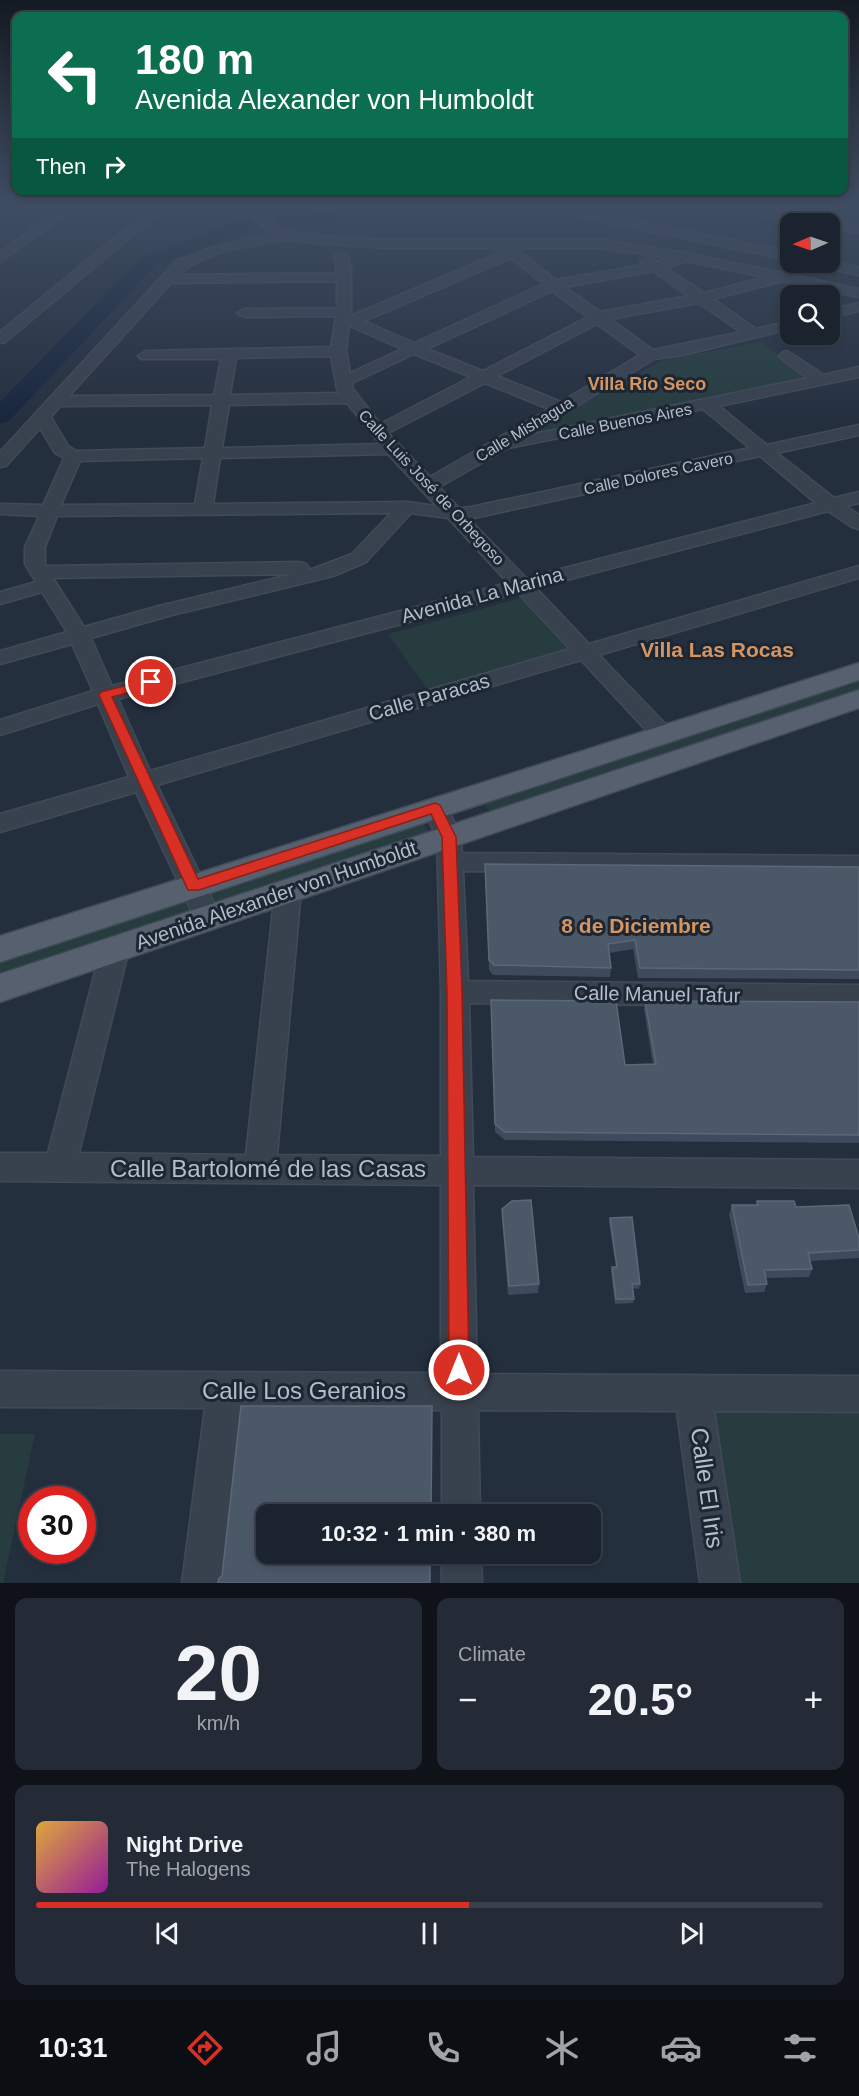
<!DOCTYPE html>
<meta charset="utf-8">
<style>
:root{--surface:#1b232e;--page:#242b36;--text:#f1f3f6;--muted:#a0a4aa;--line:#39404a;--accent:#d93025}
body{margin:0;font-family:Arial,sans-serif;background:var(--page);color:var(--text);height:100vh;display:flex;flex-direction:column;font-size:22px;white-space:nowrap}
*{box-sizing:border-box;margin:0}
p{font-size:20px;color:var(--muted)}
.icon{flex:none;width:33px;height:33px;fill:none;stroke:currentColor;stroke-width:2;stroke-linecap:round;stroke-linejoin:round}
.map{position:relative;height:1583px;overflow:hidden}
.sheet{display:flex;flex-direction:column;gap:15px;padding:15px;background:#0f1319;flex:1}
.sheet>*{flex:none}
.banner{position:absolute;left:12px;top:12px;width:836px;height:183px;border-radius:12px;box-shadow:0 3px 9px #0003,0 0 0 2px var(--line);background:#0b6e4f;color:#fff;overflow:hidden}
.needle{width:39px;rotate:268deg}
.fabs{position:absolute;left:780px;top:213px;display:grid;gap:12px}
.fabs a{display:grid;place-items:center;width:60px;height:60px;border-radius:12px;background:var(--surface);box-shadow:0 3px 9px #0003,0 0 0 2px var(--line);font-size:30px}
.speed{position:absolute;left:18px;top:1486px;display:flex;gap:12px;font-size:30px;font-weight:700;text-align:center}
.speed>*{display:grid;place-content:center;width:78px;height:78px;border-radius:50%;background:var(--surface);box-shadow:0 3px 9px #0003,0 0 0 2px var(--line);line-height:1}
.speed .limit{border:9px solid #d22;background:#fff;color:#111}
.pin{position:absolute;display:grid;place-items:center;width:51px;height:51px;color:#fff;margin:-26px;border:3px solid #fff;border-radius:50%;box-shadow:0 2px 6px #0007}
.me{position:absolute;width:66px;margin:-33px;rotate:0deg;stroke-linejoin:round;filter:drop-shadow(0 0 4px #0008)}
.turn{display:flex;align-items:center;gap:21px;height:126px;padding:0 24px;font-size:27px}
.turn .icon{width:78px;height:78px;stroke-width:2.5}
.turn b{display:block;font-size:42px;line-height:51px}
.then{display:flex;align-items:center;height:57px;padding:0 24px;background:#0003;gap:12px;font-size:22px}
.big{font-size:45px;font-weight:800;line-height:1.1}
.sheet .card{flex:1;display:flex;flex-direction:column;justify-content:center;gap:9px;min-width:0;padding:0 21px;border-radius:12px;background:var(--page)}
.sheet .dial{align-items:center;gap:0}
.dial b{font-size:78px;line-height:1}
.song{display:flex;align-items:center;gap:18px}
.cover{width:72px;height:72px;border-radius:9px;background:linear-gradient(135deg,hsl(40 70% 55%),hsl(300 70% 35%))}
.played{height:6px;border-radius:3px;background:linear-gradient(90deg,var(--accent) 55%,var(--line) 55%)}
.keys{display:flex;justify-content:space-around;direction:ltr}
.heat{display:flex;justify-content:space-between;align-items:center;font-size:33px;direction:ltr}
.sheet .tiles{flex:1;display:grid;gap:15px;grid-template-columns:1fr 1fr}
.card:last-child{grid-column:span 2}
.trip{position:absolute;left:256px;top:1504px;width:345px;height:60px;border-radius:12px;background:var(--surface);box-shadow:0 3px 9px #0003,0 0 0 2px var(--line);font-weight:800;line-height:60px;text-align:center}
.dock{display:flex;height:96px;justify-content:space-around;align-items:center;background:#0b0e12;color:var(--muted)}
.dock .icon{width:42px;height:42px}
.dock .current{color:var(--accent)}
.dock b{font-size:27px;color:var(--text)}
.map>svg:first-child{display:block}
.green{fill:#263c3f}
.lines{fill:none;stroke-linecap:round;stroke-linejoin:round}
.river{fill:#17263c;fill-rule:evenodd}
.minor-casing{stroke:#414a57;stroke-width:3}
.major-casing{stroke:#414a57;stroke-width:3}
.minor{fill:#38414e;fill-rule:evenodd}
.major{fill:#56606e;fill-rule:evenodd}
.wall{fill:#3f4b5c}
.building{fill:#4b5868;stroke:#5c6777;stroke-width:1.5}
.route{fill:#d93025;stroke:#8d1f18;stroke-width:1.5}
.labels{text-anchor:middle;stroke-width:6;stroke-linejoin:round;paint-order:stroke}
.far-street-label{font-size:16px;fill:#b4bcc9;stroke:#1d2633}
.far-neighbourhood-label{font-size:18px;font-weight:bold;fill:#d59563;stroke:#1d2633}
.street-label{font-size:20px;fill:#b4bcc9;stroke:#1d2633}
.neighbourhood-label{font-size:21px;font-weight:bold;fill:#d59563;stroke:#1d2633}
.near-street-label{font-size:24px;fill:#b4bcc9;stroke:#1d2633}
</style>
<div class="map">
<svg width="859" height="1583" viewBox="0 0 859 1583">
<rect width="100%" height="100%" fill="#242f3e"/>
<g class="green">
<polygon points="761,342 807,377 528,434 663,360"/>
<polygon points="522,598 569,650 428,690 388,634"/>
<polygon points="859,678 859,693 492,814 482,801"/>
<polygon points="420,820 431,834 0,977 0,958"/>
<polygon points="705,1402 859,1403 859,1583 731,1583"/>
<polygon points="0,1434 35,1434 3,1583 0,1583"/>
</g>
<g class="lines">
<polygon class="river" points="381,204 423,204 420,208 414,209 339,223 255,228 155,266 9,421 0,423 0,402 141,258 222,226 254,217 339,211"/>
<g class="minor-casing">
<g id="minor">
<polygon points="68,204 82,204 0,262 0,252"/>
<polygon points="156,204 170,204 5,342 0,343 0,332"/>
<path d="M229,204H244L286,230L301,234L384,240H601L686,253L859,289V297L783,281L713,299L756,329L790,321V329L683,355L654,359L529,435L808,378L782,359L779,356L782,353L787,351L824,375L859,367V377L719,406L767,445L859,425V435L777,453L834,498L859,492V503L846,506L859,515V529L852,527L828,511L536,588L589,644L859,566V578L599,655L671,730L674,735L671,740L663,742L655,740L581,660L157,785L221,918L217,925L208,928L199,925L195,918L136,792L0,832V814L129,777L98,704L0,735V720L93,691L72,644L0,664V651L67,632L42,592L0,604V592L36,582L25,564V547L39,516L0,514V504L43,505L64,458L55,453L40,428L6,466L0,467V452L176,261L215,247L275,234ZM289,239L301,242L384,248H499L503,251L351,316V267L348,256L341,252L334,256L337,273L179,275C200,251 257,245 289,239ZM515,248H601L669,258L658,262L647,257L640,261L644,265L556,280ZM511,258L544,284L414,343L364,321ZM686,261L765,277L704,293L666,268ZM653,271L689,296L600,312L565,287ZM337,281V308L244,309L237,313L244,317L336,316L331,347L146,351L138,356L141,359H221L214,395L69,396L171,283ZM552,291L588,317L483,371L427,349ZM699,303L741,332L653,350L610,319ZM597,324L640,355L561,402L497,376ZM349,326H350L402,349L350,373L346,351ZM414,354L471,377L380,424L353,389L352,383ZM331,356L337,389L340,393L230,395L236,358ZM485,383L549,409L430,477L388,433ZM347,403L380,444L222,448L229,405ZM212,405L205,448L76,451L68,446L51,417L60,406ZM703,409L750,448L471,507L459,508L439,487L508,448ZM388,454L436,506L407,502L213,504L220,458ZM760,456L816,503L526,578L469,519ZM203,458L195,504L61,505L80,461ZM391,513L352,554L307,571L309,568L306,564L299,562L46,566L45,564V547L57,516ZM411,513L448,518L508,583L112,686L91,638L172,615L333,576L366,562ZM293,574L159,606L84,627L53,578ZM518,593L570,649L150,771L118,699Z"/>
<polygon points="564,204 579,204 576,207 579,209 790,252 790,260 575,216 562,207"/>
<polygon points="718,204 744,204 859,225 859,233 830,228 830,224 805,224 724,208"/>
<polygon points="830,260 859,267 859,275 815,265 814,262 830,262"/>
<polygon points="859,303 859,311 830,318 830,310"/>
<path d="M435,800L444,802C453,818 461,834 462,853L859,856V874L463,871L468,981L859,985V1007L469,1003L473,1157L859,1160V1188L473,1185L477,1374L859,1376V1412L714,1411L740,1583H700L677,1411L478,1410L480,1515H442V1410L241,1408L222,1583H182L205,1408L0,1407V1371L441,1373V1185L0,1181V1153H48L101,949L105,942L115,938L125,942L129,949L79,1153L246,1155L275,891L279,884L288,881L297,884L301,891L277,1155L441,1156V992L437,837L423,808L426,802Z"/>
<polygon points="441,1554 481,1554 482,1583 442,1583"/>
</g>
</g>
<g class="major-casing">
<g id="major">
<polygon points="859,663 859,680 0,962 0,936"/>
<polygon points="859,690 859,708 0,1002 0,974"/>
</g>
</g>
<use href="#minor" class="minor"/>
<use href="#major" class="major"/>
</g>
<g class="wall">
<polygon points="485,864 859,867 859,979 638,978 633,949 609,953 611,968 610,977 493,975 489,970 485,873"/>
<polygon points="491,1000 625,1065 653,1064 644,1009 645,1001 859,1002 859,1143 505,1140 495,1132"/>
<polygon points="757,1201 796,1207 859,1238 859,1258 810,1261 812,1269 809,1277 765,1278 767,1284 764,1292 745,1293 729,1214 732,1205 756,1205"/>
<polygon points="502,1209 539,1284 538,1293 508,1295 502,1218"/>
<polygon points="610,1218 640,1284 639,1289 632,1288 634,1299 633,1303 615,1304 611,1272 612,1267 616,1267 609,1222"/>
</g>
<g class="building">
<polygon points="485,864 859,867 859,970 640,968 635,940 608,944 611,968 494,965 489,960"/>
<polygon points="491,1000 616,1001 625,1065 656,1064 645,1001 859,1002 859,1135 505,1132 495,1124"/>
<polygon points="531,1200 539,1284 509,1286 502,1209 512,1201"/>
<polygon points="757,1201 794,1201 796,1207 849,1205 859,1238 859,1250 808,1253 812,1269 764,1270 767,1284 748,1285 732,1205 758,1205"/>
<polygon points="632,1217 640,1284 632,1284 634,1299 616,1299 612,1267 617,1267 610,1218"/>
<polygon points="241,1406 432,1406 431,1515 267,1515 267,1554 430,1554 430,1583 218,1583 219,1578 222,1576"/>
</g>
<linearGradient id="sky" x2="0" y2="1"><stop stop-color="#141a22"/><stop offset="0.48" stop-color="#3f4d63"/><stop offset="1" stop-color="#3f4d63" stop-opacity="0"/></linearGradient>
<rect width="859" height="426" fill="url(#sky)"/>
<polygon class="route" points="151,679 158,682 156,685 112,697 198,879 435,803 440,805 456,837 462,992 469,1370 466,1377 459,1380 452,1377 449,1370 447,992 442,837 431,814 199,890 188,890 99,695 101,692"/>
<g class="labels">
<g class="far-street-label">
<text transform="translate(625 421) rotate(-11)" y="6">Calle Buenos Aires</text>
<text transform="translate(524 429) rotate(-31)" y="6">Calle Mishagua</text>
<text transform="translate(658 473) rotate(-12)" y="6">Calle Dolores Cavero</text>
<text transform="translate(432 487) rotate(47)" y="6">Calle Luis José de Orbegoso</text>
</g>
<g class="far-neighbourhood-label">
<text x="647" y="390">Villa Río Seco</text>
</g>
<g class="street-label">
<text transform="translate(482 595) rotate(-15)" y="7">Avenida La Marina</text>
<text transform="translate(429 697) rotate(-16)" y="7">Calle Paracas</text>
<text transform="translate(276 895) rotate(-19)" y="7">Avenida Alexander von Humboldt</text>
<text transform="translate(657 994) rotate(1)" y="7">Calle Manuel Tafur</text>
</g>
<g class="neighbourhood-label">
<text x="717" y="657">Villa Las Rocas</text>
<text x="636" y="933">8 de Diciembre</text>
</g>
<g class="near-street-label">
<text x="268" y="1177">Calle Bartolomé de las Casas</text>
<text x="304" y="1399">Calle Los Geranios</text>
<text transform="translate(707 1488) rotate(82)" y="8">Calle El Iris</text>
</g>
</g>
</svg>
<div class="fabs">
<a><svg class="needle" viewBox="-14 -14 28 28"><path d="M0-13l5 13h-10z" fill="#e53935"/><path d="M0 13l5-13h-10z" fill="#a0a4aa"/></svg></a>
<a><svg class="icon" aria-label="search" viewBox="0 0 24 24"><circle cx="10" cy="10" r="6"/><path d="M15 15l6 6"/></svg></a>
</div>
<div class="speed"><div class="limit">30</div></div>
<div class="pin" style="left:151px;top:682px;background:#d93025"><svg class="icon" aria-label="arrive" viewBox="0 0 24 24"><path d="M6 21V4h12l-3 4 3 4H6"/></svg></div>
<svg class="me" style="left:459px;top:1370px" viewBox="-20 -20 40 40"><circle r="17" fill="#d93025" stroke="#fff" stroke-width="3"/><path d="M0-11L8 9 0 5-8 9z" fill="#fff"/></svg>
<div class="trip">10:32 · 1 min · 380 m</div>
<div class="banner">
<div class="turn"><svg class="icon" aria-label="left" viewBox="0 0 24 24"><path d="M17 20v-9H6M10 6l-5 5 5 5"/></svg><div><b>180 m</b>Avenida Alexander von Humboldt</div></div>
<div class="then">Then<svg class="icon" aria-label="right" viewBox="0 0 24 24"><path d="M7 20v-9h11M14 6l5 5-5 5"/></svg></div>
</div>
</div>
<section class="sheet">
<div class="tiles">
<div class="card dial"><b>20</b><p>km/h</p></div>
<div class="card"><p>Climate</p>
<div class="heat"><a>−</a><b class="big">20.5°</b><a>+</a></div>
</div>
<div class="card">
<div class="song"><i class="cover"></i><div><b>Night Drive</b><p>The Halogens</p></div></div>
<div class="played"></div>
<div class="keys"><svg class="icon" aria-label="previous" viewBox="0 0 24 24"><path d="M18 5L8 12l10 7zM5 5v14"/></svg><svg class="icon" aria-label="pause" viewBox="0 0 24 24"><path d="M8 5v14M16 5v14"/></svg><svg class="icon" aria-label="next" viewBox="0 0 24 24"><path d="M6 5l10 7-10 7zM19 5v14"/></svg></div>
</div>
</div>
</section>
<nav class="dock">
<b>10:31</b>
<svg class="icon current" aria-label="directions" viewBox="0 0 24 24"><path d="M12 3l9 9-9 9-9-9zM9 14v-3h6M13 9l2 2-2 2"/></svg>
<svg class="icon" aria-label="music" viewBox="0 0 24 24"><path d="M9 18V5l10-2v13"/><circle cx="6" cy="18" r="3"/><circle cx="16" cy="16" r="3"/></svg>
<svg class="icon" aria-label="phone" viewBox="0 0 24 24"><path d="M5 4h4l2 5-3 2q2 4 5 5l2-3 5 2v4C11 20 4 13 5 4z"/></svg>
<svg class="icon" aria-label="climate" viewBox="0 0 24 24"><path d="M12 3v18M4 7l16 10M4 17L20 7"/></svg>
<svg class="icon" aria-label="car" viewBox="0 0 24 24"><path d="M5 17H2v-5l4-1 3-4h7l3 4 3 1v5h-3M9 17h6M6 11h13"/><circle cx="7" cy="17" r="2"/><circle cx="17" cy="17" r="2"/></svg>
<svg class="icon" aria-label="filters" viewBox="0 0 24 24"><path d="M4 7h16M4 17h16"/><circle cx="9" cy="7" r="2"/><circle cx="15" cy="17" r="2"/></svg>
</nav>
